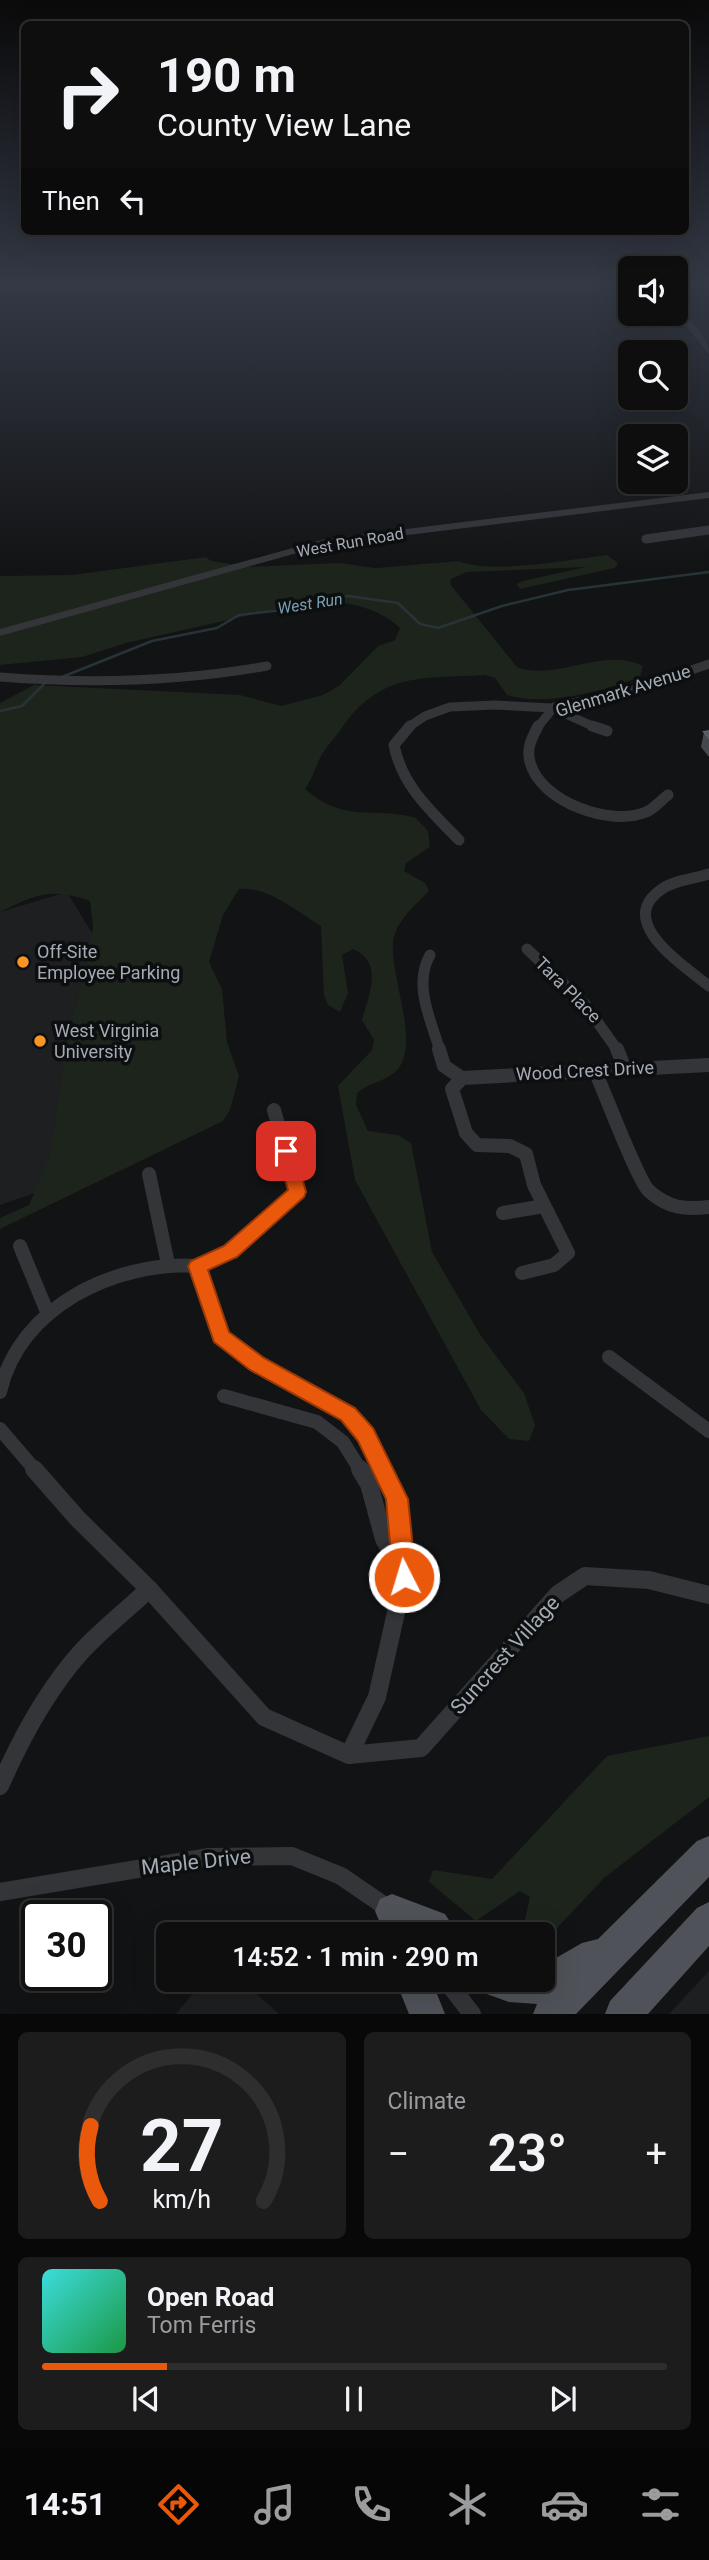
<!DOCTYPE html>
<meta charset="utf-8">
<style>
:root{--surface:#0e0e0f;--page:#1c1c1d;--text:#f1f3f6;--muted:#9b9c9e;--line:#2e2e2f;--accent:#ea580c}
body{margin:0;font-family:Roboto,sans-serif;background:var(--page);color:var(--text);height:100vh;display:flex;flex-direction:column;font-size:26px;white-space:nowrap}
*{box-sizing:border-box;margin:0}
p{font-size:23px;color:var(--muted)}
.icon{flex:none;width:38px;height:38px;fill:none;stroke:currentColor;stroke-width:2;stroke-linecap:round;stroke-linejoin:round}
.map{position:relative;height:2014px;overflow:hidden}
.details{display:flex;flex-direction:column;gap:18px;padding:18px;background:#080808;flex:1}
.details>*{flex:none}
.banner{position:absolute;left:21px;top:21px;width:668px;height:214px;border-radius:10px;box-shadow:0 7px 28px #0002,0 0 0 2px var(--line);background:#0e0e0f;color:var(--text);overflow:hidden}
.buttons{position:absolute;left:618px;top:256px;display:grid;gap:14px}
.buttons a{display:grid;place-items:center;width:70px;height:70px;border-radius:10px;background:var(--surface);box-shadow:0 7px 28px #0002,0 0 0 2px var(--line);font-size:35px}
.speed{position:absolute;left:21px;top:1900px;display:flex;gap:14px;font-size:35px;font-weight:700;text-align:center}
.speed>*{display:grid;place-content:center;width:91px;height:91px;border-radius:50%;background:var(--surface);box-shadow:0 7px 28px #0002,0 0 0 2px var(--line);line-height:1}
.speed .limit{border:4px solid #111;border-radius:10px;background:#fff;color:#111}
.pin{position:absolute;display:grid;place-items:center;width:60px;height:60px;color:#fff;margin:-30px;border-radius:14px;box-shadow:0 4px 10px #0006}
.me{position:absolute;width:77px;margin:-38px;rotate:355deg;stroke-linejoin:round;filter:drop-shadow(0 0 5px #0008)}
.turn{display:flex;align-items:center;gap:24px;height:147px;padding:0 21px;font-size:32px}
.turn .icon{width:91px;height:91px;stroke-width:2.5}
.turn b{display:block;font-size:49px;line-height:60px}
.then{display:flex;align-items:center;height:66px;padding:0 21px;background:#0003;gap:14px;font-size:26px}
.big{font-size:52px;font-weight:600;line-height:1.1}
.details .widget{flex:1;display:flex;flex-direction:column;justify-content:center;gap:10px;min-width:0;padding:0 24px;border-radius:10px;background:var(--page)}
.details .dial{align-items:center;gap:0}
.dial svg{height:182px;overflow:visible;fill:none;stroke:var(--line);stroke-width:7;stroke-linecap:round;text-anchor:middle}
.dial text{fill:var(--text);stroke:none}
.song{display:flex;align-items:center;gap:21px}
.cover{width:84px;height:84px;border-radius:10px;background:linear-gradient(135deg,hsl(180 70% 55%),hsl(140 70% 35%))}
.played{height:7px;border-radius:4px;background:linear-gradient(90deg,var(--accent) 20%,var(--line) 20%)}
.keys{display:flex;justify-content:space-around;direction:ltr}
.heat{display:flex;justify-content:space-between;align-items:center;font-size:38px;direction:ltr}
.details .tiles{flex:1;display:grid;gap:18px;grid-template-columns:1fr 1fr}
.widget:last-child{grid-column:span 2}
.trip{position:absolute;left:156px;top:1922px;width:399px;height:70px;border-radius:10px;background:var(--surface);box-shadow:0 7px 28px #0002,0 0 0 2px var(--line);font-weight:600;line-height:70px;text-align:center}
.tab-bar{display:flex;height:112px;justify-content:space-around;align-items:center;background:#060606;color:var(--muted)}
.tab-bar .icon{width:49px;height:49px}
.tab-bar .current{color:var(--accent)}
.tab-bar b{font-size:32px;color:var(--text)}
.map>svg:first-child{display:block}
.built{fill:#1e1f21}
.green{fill:#1c241c}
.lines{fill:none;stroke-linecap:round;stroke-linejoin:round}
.stream{stroke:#283338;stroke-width:2.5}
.minor-far3{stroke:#333539;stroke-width:9}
.minor-far2{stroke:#333539;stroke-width:11}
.minor-far1{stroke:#333539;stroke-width:14}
.minor{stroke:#333539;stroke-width:18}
.tertiary{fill:#333539;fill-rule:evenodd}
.primary{fill:#4f5258;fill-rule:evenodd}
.wall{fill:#45484c}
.building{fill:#4f5357;stroke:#5c6166;stroke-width:2}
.route{fill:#ea580c;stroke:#983908;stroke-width:2}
.poi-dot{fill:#fa9524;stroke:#0d0e0f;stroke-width:2.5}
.labels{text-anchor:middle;stroke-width:7;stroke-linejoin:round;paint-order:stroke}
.far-street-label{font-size:16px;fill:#a3abb5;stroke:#0d0e0f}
.far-water-label{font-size:16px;font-style:italic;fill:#789fb3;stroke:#0d0e0f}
.street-label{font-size:18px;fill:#a3abb5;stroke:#0d0e0f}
.poi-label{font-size:18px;fill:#a3abb5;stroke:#0d0e0f;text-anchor:start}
.near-street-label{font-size:21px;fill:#a3abb5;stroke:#0d0e0f}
</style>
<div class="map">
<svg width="709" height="2014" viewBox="0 0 709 2014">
<rect width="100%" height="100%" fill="#121314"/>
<g class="built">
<polygon points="67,892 101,948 47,1189 0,1205 0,912"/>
<polygon points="709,1971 709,2014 669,2014"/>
<polygon points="205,1979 240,1979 279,2014 176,2014"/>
</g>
<g class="green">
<path d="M607,555L618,563L615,568L520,589L517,584L523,581L586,567L467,572L451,579L450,584L517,667C557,682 602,646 643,666L640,677C605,691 543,707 507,695L495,678L485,675C421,679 382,671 341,729C334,739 324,749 319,760C314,771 312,779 305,789C345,824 373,806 416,818L428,831L430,847L406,863L404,871L425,883L429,891C416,905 399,918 394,937C386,971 425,1048 394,1073C383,1082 368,1083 357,1093L356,1105L368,1131L398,1135L411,1143L432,1252L481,1336L524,1393L535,1425L529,1441L509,1439L481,1410L355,1180L338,1086L372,1050L374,1040L362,1020C369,995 384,962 353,949L342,955L348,993L340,1012L328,1005L324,995L321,926C297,912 268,886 239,889L223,915L209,962L222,989L227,1042L239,1076L230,1110L223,1121L0,1229V1218L29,1205L50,1155L66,1046L89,953L93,927L90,901C51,887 35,895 0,912V703L34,685L240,695L281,706L323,695L339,686L378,646L395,640L400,628C377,606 344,601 312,601L126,643L82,657L0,665V576L72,575L206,557L211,561L251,567L339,563L376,568L459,561C490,575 572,559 607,555Z"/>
<polygon points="709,1736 709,1797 604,1878 543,1943 542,1934 516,1934 524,1924 530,1897 520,1891 476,1921 429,1882 433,1870 492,1879 607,1756"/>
</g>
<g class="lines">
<g class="stream">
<polyline points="62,677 152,641 217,628 239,615 291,609 348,596 398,603 420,624 438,628 502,606 568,590 709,572"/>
<polyline points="0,711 22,706 45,683"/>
</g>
<g class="minor-far3">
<polyline points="646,539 709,530"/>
<path d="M0,677C90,684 178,682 267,666"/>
<polyline points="407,728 425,716 450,707 495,705 552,708 597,728"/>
<polyline points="537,728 554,707 628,692 709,664"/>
</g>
<g class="minor-far2">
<path d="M410,726L394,745C402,786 431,811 459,840"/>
<path d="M538,726C532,738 526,748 530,762C540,802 611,827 646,812C654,809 661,800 668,795"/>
<polyline points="592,726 607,731"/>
<path d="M709,874C694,879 675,880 662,889C614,921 683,965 709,986"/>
<polyline points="527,949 584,1003 618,1051"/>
<path d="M430,955C413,985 431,1020 440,1051"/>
</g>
<g class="minor-far1">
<polyline points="439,1049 444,1066 462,1078 452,1089 466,1133 477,1145 510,1146 526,1154 534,1185 568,1253 554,1265 522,1273"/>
<polyline points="617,1049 625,1069"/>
<path d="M595,1071C604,1091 638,1181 649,1191C668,1208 685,1210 709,1207"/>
<polyline points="462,1078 709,1065"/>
<polyline points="149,1174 168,1264"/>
<polyline points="503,1213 544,1206"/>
<polyline points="20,1246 48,1314"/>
<polyline points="197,1266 231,1251 297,1192 274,1110"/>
<polyline points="609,1357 709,1431"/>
<path d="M0,1392C19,1307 115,1261 197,1266L221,1336L257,1365L348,1414L365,1435L383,1471"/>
<polyline points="224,1396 317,1422 343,1442 361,1471"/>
<polyline points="0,1429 36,1471"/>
</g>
<g class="minor">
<polyline points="34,1469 77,1518 149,1589 264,1717 349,1755 421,1748 558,1594 585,1576 649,1580 709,1595"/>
<polyline points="360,1469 369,1484 384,1539 400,1567"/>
<polyline points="349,1755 377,1697 404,1577 397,1499 382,1469"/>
<path d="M0,1786C21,1738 46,1691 81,1652C102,1629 127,1610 149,1589"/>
<polyline points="0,1892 209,1857 292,1856 341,1876 392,1911"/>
<polyline points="445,1979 472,2014"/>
</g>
<g class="tertiary">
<polygon points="620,286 630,286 630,291"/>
<path d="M676,311C690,318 709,338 709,354L685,325L673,315Z"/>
<polygon points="709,492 709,498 326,545 0,636 0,629 325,539"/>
</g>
<g class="primary">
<polygon points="709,1836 709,1877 576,2014 533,2014 537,2004 509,2002 481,1992 476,1979 542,1979 542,1966 582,1943 598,1939 697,1841"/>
<polygon points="392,1894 445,1914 458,1934 406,1934 380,1923 375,1911 380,1899"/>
<polygon points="709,1902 709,1946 648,2014 605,2014 610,2001 697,1908"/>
<polygon points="395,1979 431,1979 445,2014 409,2014"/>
</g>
</g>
<polygon class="wall" points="709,731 709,757 701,747 704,732"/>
<polygon class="building" points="709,731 709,738 704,732"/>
<linearGradient id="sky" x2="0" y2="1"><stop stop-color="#0a0a0b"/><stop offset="0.5" stop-color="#333945"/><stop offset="1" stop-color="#333945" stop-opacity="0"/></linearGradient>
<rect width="709" height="568" fill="url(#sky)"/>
<polygon class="route" points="286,1145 295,1151 306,1192 304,1197 237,1257 208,1270 229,1332 264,1358 355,1408 373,1428 408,1499 416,1577 412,1585 404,1588 396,1585 393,1577 386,1499 358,1441 341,1420 250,1370 214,1342 188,1266 191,1261 224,1246 288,1190 277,1151"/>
<g class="poi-dot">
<circle cx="23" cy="962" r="7"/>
<circle cx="40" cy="1041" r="7"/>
</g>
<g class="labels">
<g class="far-street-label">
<text transform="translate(350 542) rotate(-10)" y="6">West Run Road</text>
</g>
<g class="far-water-label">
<text transform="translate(310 603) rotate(-9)" y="6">West Run</text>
</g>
<g class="street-label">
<text transform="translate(623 691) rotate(-17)" y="6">Glenmark Avenue</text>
<text transform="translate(568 990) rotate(45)" y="6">Tara Place</text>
<text transform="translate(585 1071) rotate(-3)" y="6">Wood Crest Drive</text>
</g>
<g class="poi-label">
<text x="37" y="958">Off-Site<tspan x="37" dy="21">Employee Parking</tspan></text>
<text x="54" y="1037">West Virginia<tspan x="54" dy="21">University</tspan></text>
</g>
<g class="near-street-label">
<text transform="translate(505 1655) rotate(-48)" y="7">Suncrest Village</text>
<text transform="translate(196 1862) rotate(-6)" y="7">Maple Drive</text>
</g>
</g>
</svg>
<div class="buttons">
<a><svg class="icon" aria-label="sound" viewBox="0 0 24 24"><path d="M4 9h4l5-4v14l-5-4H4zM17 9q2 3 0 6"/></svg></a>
<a><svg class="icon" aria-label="search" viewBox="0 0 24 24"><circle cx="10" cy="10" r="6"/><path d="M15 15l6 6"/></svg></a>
<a><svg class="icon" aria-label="layers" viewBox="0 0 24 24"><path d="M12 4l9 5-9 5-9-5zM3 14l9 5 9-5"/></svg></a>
</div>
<div class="speed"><div class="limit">30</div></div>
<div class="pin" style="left:286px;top:1151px;background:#d93025"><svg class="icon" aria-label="arrive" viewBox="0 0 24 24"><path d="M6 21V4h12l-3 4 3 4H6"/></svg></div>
<svg class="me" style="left:404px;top:1577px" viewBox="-20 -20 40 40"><circle r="17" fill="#ea580c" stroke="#fff" stroke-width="3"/><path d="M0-11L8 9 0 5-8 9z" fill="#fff"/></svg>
<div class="trip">14:52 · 1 min · 290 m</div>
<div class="banner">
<div class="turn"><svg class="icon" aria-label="right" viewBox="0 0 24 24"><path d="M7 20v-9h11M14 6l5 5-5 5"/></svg><div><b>190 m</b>County View Lane</div></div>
<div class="then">Then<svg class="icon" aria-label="left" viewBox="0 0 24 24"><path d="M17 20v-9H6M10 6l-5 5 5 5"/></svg></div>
</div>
</div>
<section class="details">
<div class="tiles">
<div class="widget dial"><svg viewBox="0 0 100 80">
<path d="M14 69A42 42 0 1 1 86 69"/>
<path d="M14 69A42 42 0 0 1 10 36" stroke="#ea580c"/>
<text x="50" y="56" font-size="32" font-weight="700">27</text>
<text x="50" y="72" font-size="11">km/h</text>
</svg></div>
<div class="widget"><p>Climate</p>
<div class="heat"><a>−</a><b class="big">23°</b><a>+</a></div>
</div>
<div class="widget">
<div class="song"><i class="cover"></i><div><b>Open Road</b><p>Tom Ferris</p></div></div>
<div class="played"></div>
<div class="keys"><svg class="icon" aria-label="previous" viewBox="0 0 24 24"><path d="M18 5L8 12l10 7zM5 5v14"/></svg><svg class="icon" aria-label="pause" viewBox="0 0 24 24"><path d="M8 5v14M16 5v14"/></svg><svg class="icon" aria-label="next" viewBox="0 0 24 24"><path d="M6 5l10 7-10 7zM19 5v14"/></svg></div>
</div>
</div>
</section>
<nav class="tab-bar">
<b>14:51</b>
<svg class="icon current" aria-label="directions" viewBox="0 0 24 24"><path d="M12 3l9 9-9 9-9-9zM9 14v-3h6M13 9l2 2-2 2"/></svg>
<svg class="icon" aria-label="music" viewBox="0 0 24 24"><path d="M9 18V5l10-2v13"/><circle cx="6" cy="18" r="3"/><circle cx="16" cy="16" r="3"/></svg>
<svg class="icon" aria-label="phone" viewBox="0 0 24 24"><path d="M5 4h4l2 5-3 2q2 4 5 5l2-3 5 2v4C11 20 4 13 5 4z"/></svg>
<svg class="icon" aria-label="climate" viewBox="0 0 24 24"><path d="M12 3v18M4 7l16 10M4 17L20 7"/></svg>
<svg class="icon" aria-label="car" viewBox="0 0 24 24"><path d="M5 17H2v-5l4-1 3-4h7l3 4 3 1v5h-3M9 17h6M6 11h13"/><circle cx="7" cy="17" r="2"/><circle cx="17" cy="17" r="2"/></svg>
<svg class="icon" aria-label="filters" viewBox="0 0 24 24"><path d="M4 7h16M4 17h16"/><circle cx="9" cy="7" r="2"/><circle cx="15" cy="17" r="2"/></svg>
</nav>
